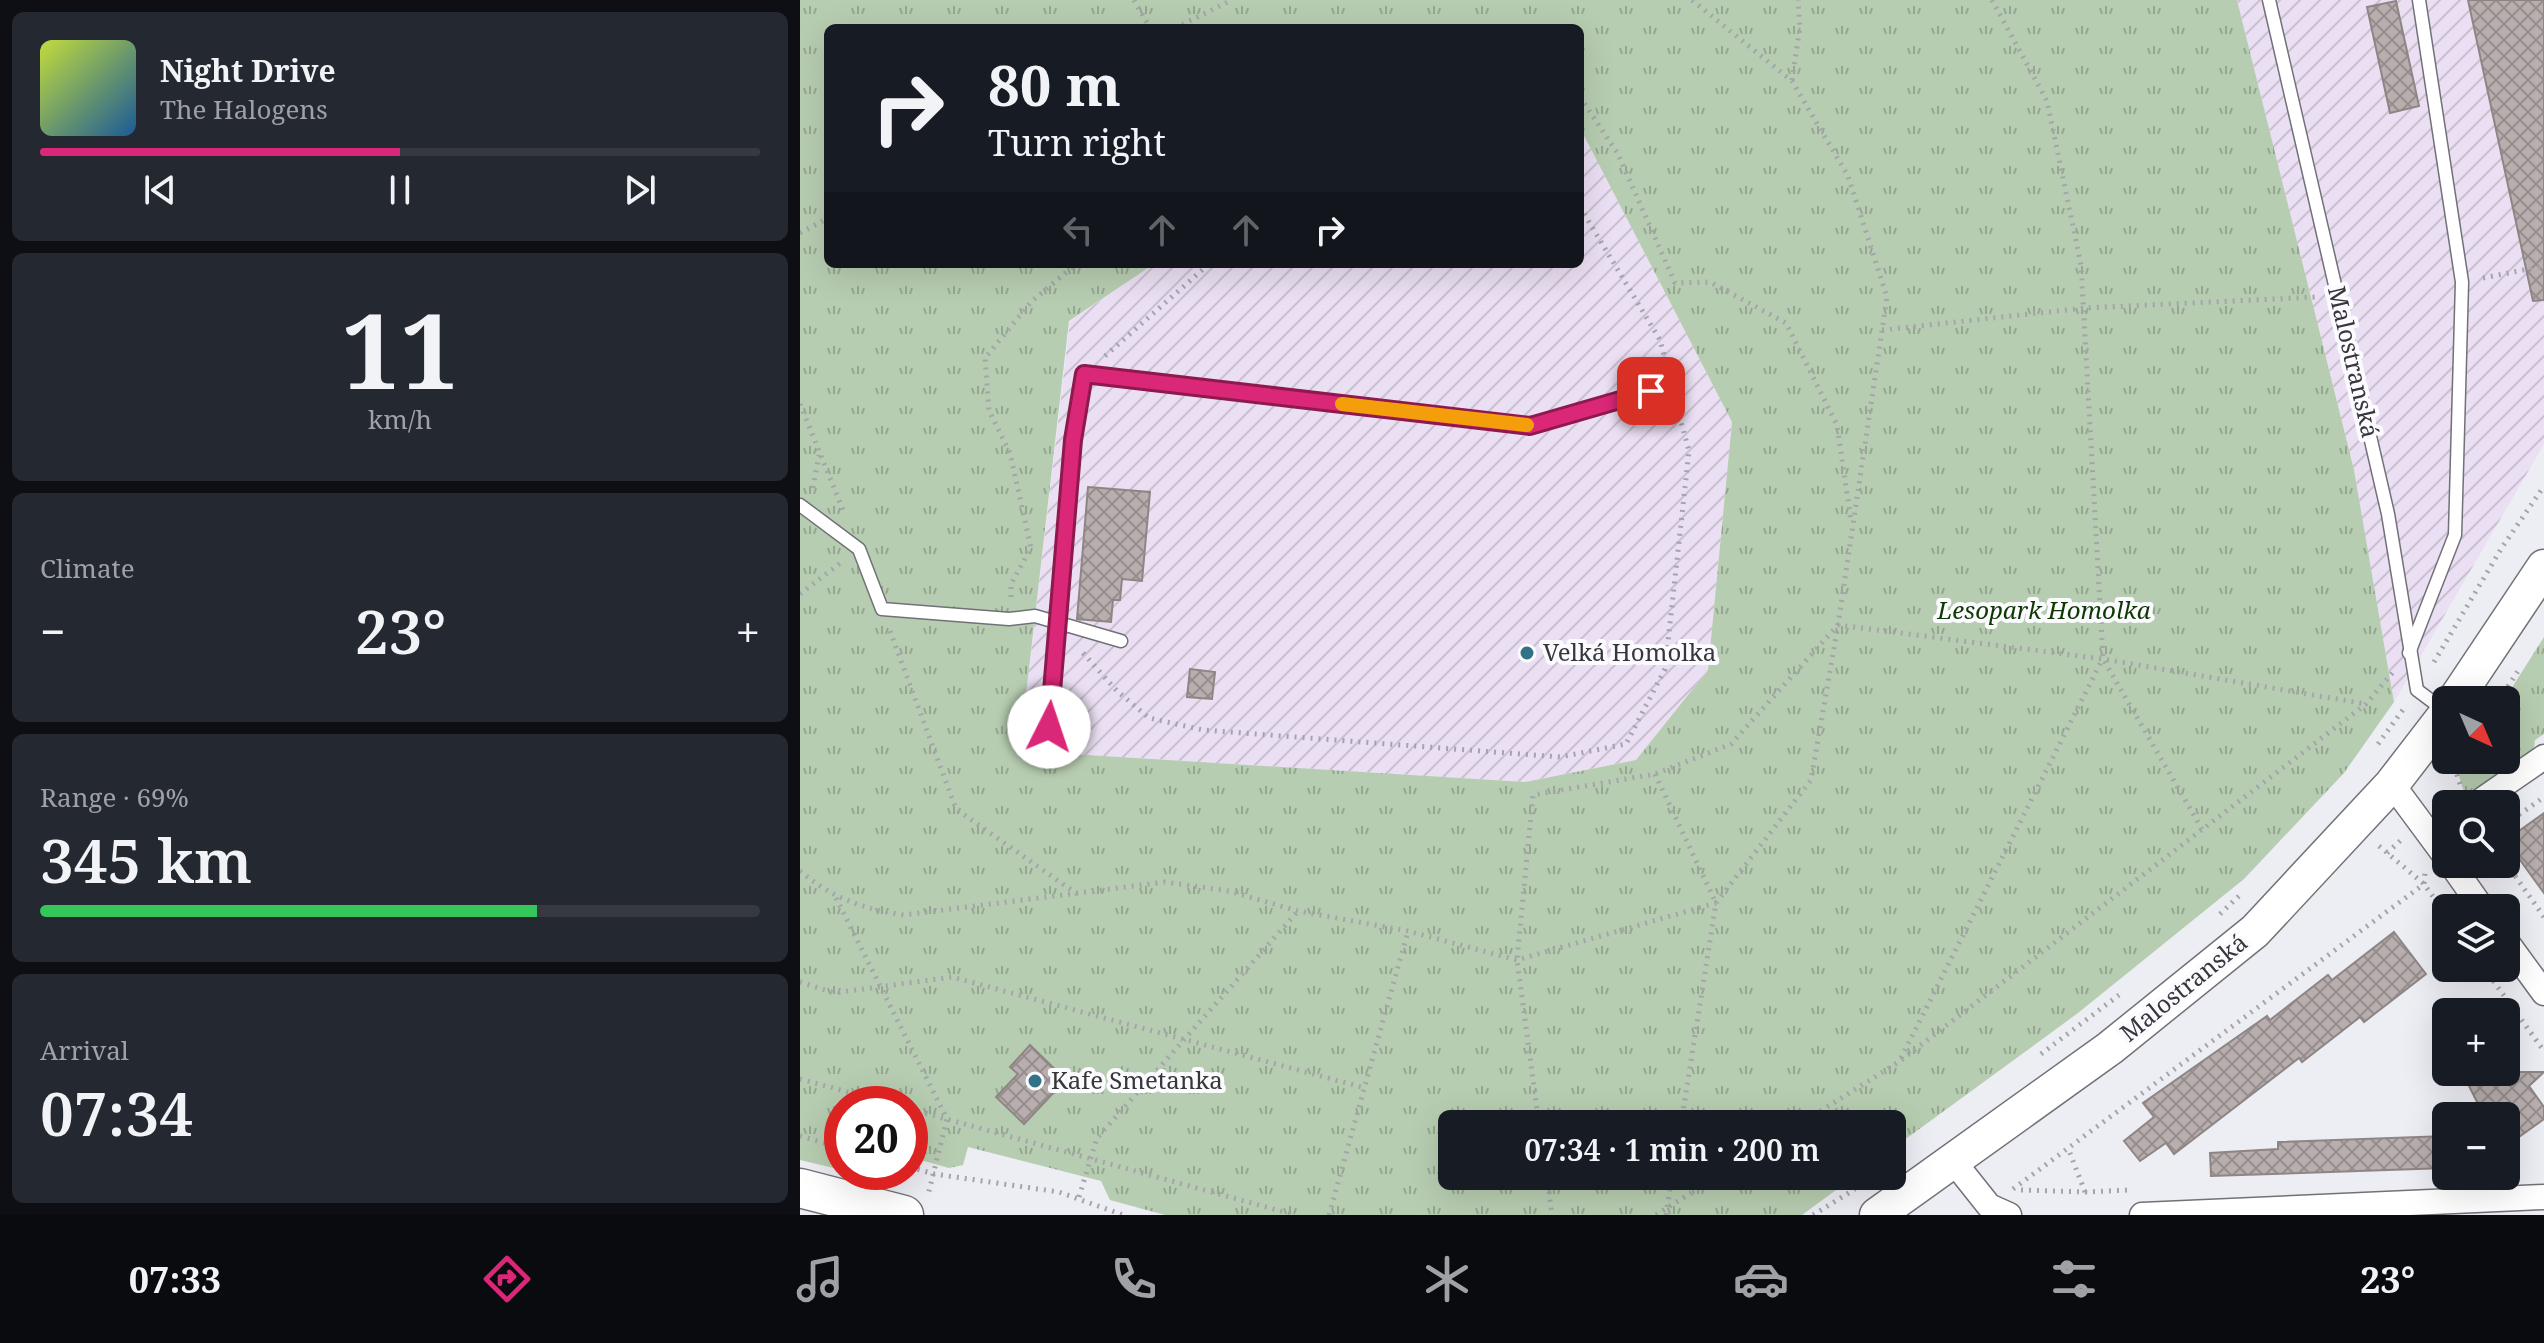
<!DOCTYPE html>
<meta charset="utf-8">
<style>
:root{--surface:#171b24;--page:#242831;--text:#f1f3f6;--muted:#9ea1a6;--line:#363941;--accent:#db2777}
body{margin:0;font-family:"Noto Serif",serif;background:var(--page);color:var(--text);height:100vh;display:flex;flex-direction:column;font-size:30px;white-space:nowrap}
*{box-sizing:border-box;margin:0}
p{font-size:26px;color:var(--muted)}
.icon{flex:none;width:44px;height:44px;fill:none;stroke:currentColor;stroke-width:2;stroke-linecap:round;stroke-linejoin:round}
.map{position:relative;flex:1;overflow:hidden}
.drawer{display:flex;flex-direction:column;gap:12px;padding:12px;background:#0d0f14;width:800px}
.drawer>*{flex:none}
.guide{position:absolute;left:24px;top:24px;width:760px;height:244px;border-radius:12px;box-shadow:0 8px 32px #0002;background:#171b24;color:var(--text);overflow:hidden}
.needle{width:52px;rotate:136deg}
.buttons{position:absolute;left:1632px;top:686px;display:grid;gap:16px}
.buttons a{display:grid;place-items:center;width:88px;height:88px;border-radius:12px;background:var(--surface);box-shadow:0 8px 32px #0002;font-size:40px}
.speed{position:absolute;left:24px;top:1086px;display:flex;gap:16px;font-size:40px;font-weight:700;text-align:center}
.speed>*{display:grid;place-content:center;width:104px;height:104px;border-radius:50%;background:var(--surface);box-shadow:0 8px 32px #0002;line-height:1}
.speed .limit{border:12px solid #d22;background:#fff;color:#111}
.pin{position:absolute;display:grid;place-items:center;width:68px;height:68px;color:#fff;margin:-34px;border-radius:16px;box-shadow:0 4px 12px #0006}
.me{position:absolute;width:88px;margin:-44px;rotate:4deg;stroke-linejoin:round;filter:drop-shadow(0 0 6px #0008)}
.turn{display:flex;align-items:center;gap:28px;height:168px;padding:0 32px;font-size:36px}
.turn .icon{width:104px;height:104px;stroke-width:2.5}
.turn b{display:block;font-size:56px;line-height:68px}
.lanes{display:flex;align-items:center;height:76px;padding:0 32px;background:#0003;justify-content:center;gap:40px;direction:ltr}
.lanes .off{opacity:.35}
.big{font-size:60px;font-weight:600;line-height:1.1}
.drawer .widget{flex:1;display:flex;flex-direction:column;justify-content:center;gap:12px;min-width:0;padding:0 28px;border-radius:12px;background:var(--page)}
.drawer .dial{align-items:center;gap:0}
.dial b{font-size:104px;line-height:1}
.song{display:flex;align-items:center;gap:24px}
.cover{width:96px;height:96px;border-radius:12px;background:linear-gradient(135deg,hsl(70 70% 55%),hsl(210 70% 35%))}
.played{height:8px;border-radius:4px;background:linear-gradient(90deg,var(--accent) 50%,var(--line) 50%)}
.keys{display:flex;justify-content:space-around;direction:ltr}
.heat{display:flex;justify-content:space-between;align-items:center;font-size:44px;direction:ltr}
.charge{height:12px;border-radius:6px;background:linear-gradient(90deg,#34c759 69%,var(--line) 0)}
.trip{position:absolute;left:638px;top:1110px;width:468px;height:80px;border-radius:12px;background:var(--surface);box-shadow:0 8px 32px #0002;font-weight:600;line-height:80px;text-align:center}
.tab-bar{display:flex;height:128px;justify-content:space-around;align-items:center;background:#090b0e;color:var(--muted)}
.tab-bar .icon{width:56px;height:56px}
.tab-bar .selected{color:var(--accent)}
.tab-bar b{font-size:36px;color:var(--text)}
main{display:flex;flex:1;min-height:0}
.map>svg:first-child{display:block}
.industrial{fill:url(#industrial-furrows)}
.grass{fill:url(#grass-tufts);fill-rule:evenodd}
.building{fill:url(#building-cross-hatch);stroke:#8e8685;stroke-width:2}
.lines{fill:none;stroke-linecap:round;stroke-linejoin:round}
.service-casing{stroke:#717177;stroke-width:15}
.minor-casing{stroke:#717177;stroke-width:27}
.secondary-casing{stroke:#717177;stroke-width:37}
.primary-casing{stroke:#717177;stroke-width:41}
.path{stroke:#a5a4aa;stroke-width:5;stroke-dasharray:2 6;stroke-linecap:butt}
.service{stroke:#fff;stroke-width:12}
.minor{stroke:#fff;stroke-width:24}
.secondary{stroke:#fff;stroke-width:34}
.primary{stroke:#fff;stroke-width:38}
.route-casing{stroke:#8e194d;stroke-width:20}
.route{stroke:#db2777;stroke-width:14}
.slow{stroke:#f59e0b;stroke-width:14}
.poi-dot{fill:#327286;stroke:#fbfaff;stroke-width:3}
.labels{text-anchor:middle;stroke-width:8;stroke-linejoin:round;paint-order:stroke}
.street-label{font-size:24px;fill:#373639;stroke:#fbfaff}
.park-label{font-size:24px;font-style:italic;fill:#0e3801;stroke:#fbfaff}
.poi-label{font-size:24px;fill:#373639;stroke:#fbfaff;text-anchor:start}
</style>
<main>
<section class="drawer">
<div class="widget">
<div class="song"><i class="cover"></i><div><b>Night Drive</b><p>The Halogens</p></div></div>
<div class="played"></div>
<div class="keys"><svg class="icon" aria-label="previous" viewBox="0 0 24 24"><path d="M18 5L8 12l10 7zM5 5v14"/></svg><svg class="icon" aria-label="pause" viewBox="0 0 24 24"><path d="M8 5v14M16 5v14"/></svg><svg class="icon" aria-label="next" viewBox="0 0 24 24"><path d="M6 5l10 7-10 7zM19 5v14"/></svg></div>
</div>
<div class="widget dial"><b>11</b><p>km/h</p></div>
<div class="widget"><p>Climate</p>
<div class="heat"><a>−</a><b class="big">23°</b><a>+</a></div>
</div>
<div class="widget"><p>Range · 69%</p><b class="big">345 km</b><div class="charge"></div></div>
<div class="widget"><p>Arrival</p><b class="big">07:34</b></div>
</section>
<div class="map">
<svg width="1744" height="1215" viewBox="0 0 1744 1215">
<defs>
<pattern id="industrial-furrows" width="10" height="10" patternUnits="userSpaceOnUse" patternTransform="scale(2)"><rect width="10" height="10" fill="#ebdff3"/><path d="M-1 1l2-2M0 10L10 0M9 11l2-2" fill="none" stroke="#cac0d1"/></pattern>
<pattern id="grass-tufts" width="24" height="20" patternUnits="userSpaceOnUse" patternTransform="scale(2)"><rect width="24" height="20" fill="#b7cdb1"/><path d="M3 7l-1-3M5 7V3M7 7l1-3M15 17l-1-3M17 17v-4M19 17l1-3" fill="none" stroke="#96a791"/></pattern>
<pattern id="building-cross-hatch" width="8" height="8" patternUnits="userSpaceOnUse" patternTransform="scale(2)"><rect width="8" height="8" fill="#b7aead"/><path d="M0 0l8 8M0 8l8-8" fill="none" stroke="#968e8e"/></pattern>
</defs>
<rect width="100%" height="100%" fill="#ededf4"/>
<g class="industrial">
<polygon points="1437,0 1744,0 1744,444 1594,702 1554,470"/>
<polygon points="780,128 932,422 908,670 836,760 725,782 238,752 225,703 270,321 354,264 780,264"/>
</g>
<g class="grass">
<path d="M0,0H1437L1554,470L1594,702L1544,773L1444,879L1278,1013L1092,1149V1124H652V1176H1055L1002,1215H365L310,1200L301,1181L168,1147L163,1165L149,1168L110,1157V1104H42V1170L0,1160ZM28,28H780V128L932,422L908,670L836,760L725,782L238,752L225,703L269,321L354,264H28Z"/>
<polygon points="1744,637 1744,734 1735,740 1733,755 1692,784 1664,792 1659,776 1663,760 1706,760 1704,700"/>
</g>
<g class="building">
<polygon points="1668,0 1744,0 1744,300 1733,301"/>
<polygon points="1596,1 1619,106 1590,113 1567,7"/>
<polygon points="288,487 350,492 342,581 322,579 320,600 313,600 311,622 277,619"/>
<polygon points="390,669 415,672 412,699 387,697"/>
<polygon points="1744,813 1744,893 1712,849 1718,844 1712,836"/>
<polygon points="1594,932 1626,974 1564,1022 1560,1017 1502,1062 1499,1058 1374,1154 1366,1143 1340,1161 1324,1141 1354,1117 1343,1103 1467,1016 1470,1020 1528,975 1532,980"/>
<polygon points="230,1045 263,1077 254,1086 257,1089 224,1124 196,1097 218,1074 210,1067"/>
<polygon points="1662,1072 1744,1072 1729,1086 1744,1107 1744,1119 1709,1144 1706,1139 1706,1116 1690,1116 1678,1104"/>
<polygon points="1646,1136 1646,1168 1411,1176 1410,1153 1478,1149 1478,1142"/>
</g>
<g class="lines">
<g class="service-casing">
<g id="service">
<polyline points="1469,0 1588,514 1617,690 1645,711"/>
<polyline points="0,505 59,549 82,609 209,619 235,616 321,641"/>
<polyline points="1609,653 1655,535 1662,282 1619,0"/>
<polyline points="249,727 273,440 284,374 730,426 851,391"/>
</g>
</g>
<g class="minor-casing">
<g id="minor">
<polyline points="1592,784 1646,857"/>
<polyline points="1676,804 1744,757"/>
<polyline points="1651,864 1682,908"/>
<polyline points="1706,941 1744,993"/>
<polyline points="1154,1162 1189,1206 1209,1215"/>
<polyline points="1342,1215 1744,1197"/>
</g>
</g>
<g class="secondary-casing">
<g id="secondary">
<polyline points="1655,700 1744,567"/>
<polyline points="1077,1215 1310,1048 1455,931 1592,784 1646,714"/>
</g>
</g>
<g class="primary-casing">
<polyline id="primary" points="0,1188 104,1215"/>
</g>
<g class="path">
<polyline points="334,0 350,28"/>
<polyline points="1192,0 1247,101 1281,265 1303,659 1402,829"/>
<polyline points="375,28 432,0"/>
<polyline points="992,80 1000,28 998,0"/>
<polyline points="780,97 818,154 875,283 910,282 986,323 1037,425 1051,521"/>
<polyline points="780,207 860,340 870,378"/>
<polyline points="0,233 28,218"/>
<polyline points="1683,278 1744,266"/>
<polyline points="1082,330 1285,308 1517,297"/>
<polyline points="305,356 409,264"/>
<polyline points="0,404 43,510"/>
<polyline points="13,488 19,455"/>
<polyline points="0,594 43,561"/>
<polyline points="211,597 211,584 231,548 210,453 189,411 185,358 231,302 276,264"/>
<polyline points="90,631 156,809 277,894"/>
<polyline points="283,653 317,691 349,718 403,730 760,757 826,744 865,669 889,451 873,392"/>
<polyline points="1634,662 1701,549 1744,486"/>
<polyline points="1699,700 1718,671"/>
<polyline points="1578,744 1605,707"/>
<polyline points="855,774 916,903"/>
<polyline points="1660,784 1655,769 1660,760"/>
<polyline points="1706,824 1744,797"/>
<polyline points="1579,846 1624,884 1646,915"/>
<polyline points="1587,853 1601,840"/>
<polyline points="1706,863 1744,917"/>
<path d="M0,871C32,898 63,909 104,915L365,882L429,891L498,911L608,931L717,960L916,903"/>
<polyline points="36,898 147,1119 128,1195"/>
<polyline points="1420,914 1439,896"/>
<polyline points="1684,968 1744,1051"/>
<polyline points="0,982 34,993 152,977 565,1088"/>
<polyline points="1241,1054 1319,995"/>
<polyline points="1101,1058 1302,660"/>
<polyline points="0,1079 92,1104"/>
<polyline points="110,1109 495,1215"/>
<polyline points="739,1124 717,960 733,795 855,774 931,744 1038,625 1303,659 1566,704"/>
<polyline points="881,1124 916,903 1011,780 1038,625 1087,297 1048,176 992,81 892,0"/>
<polyline points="1000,1124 1100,1061 1566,704 1593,672"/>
<polyline points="0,1136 42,1148"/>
<polyline points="110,1167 134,1174 259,1192 323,1215"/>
<polyline points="747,1176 752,1215"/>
<polyline points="1213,1189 1624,884 1625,873"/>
<polyline points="1221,1190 1285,1192 1268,1148"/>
<polyline points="1285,1192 1328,1190"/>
<polyline points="279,1197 297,1138 498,911"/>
<polyline points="529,1215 608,931"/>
<polyline points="856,1215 918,1176"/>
<polyline points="866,1215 872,1176"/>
<polyline points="1013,1215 1055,1189"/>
</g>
<use href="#service" class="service"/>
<use href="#minor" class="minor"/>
<use href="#secondary" class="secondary"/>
<use href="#primary" class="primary"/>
</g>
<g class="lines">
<g class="route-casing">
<polyline id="route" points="249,727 273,440 284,374 730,426 851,391"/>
</g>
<use href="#route" class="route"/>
<polyline class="slow" points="542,404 727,425"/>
</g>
<g class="poi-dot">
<circle cx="727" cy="653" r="8"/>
<circle cx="235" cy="1081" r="8"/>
</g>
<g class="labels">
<g class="street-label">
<text transform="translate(1553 362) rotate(77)" y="8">Malostranská</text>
<text transform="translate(1384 988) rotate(-39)" y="8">Malostranská</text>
</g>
<g class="park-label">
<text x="1244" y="619">Lesopark Homolka</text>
</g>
<g class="poi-label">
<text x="743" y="661">Velká Homolka</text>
<text x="251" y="1089">Kafe Smetanka</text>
</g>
</g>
</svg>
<div class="buttons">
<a><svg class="needle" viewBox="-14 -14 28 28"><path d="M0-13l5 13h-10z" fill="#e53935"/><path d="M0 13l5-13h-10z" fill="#9ea1a6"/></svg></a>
<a><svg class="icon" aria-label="search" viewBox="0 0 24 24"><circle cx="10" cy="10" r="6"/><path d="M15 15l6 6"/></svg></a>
<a><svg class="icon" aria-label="layers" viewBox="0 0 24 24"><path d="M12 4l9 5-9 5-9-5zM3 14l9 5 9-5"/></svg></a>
<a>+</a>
<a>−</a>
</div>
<div class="speed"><div class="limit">20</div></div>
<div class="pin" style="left:851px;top:391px;background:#d93025"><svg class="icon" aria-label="arrive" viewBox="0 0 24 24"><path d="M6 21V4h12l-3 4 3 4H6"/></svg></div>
<svg class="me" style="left:249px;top:727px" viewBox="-20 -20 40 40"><circle r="19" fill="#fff"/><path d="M0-13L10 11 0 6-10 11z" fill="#db2777"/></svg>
<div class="trip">07:34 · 1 min · 200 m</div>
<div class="guide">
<div class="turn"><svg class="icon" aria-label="right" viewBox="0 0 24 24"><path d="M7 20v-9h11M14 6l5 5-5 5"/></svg><div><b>80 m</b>Turn right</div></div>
<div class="lanes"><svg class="icon off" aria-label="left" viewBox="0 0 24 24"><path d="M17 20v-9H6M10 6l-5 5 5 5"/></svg><svg class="icon off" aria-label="ahead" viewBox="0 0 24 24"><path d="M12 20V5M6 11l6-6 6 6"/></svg><svg class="icon off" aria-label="ahead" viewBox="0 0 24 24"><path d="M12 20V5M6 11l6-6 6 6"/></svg><svg class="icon" aria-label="right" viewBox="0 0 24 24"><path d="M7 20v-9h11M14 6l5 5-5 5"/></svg></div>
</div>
</div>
</main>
<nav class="tab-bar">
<b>07:33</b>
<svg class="icon selected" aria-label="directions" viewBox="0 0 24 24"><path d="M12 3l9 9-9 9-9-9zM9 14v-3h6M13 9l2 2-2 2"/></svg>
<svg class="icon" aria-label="music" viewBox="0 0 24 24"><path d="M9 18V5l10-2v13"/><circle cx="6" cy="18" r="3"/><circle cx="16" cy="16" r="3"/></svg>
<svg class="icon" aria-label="phone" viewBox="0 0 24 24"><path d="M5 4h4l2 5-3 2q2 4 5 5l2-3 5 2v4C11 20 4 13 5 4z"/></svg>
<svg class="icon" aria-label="climate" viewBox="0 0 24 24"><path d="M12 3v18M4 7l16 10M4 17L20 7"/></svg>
<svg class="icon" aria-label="car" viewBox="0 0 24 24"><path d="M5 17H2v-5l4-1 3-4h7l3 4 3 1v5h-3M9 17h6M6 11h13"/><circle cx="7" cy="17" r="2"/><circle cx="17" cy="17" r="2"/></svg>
<svg class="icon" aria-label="filters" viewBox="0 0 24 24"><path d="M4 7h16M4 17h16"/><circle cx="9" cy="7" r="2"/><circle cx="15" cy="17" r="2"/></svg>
<b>23°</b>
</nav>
